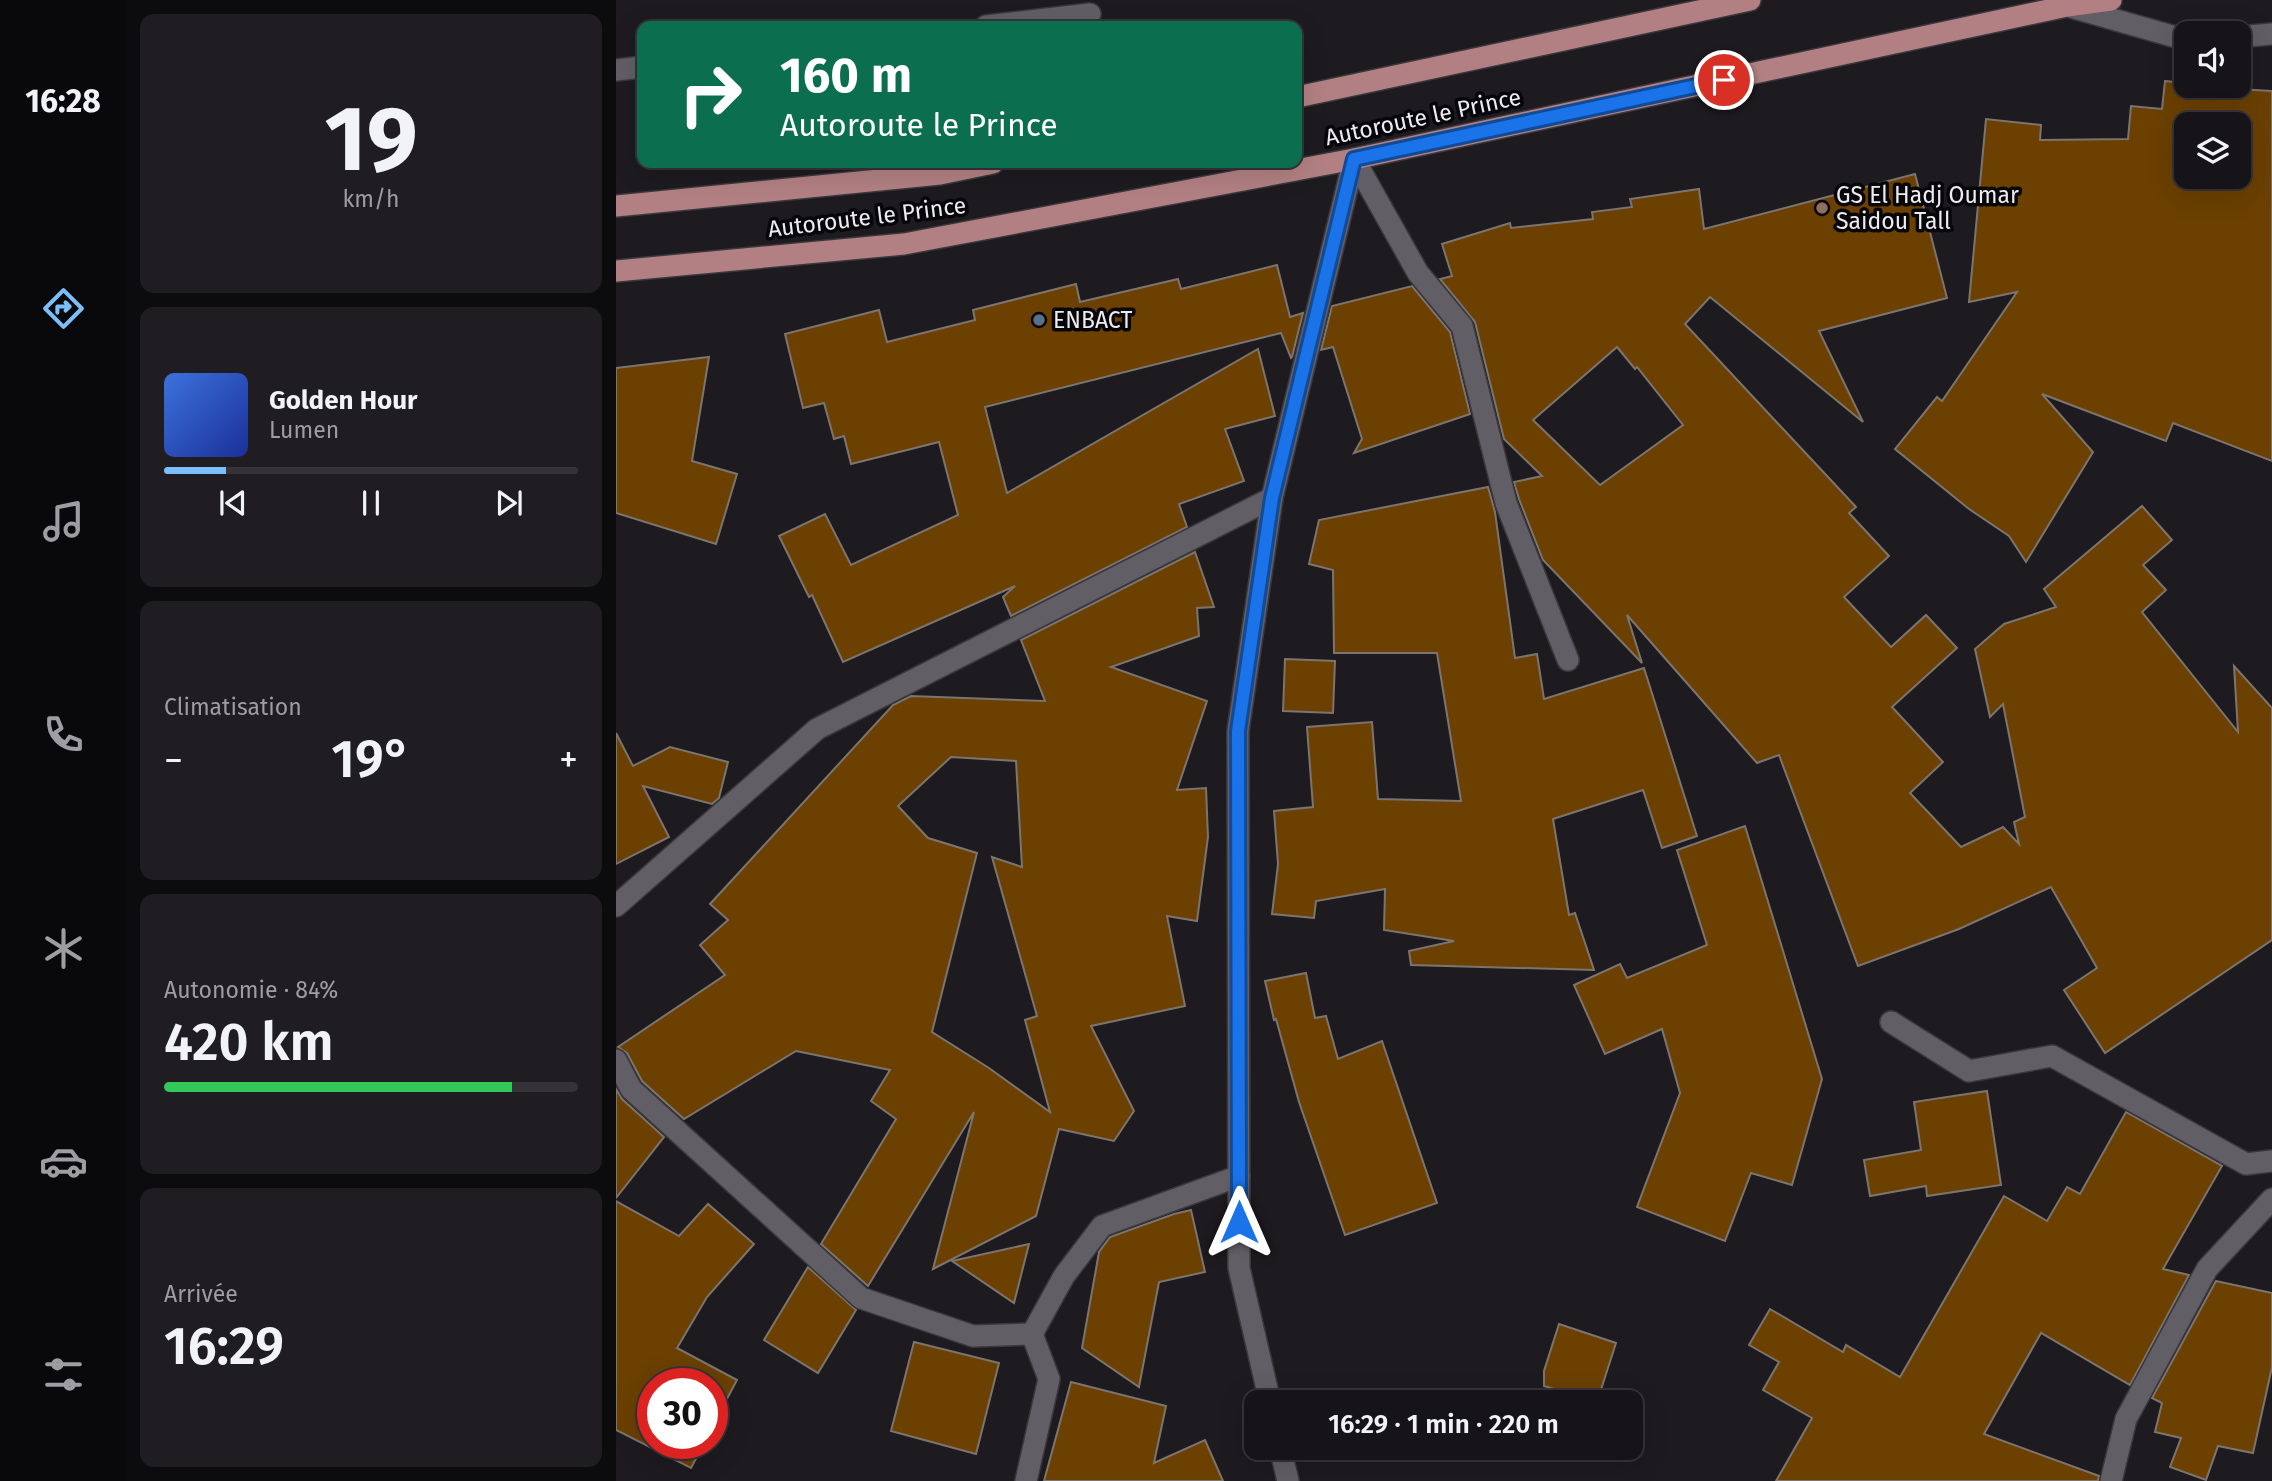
<!DOCTYPE html>
<html lang="fr">
<meta charset="utf-8">
<style>
:root{--surface:#161418;--page:#1f1d21;--text:#f1f3f6;--muted:#9e9ea2;--line:#353337;--accent:#7cbef9}
body{margin:0;font-family:"Fira Sans",sans-serif;background:var(--page);color:var(--text);height:100vh;display:flex;flex-direction:column;font-size:26px;white-space:nowrap}
*{box-sizing:border-box;margin:0}
p{font-size:23px;color:var(--muted)}
.icon{flex:none;width:38px;height:38px;fill:none;stroke:currentColor;stroke-width:2;stroke-linecap:round;stroke-linejoin:round}
.map{position:relative;flex:1;overflow:hidden}
.panel{display:flex;flex-direction:column;gap:14px;padding:14px;background:#0c0b0d;width:490px}
.panel>*{flex:none}
.hud{position:absolute;left:21px;top:21px;width:665px;height:147px;border-radius:14px;box-shadow:0 7px 28px #0002,0 0 0 2px var(--line);background:#0b6e4f;color:#fff;overflow:hidden}
.tools{position:absolute;left:1558px;top:21px;display:grid;gap:14px}
.tools a{display:grid;place-items:center;width:77px;height:77px;border-radius:14px;background:var(--surface);box-shadow:0 7px 28px #0002,0 0 0 2px var(--line);font-size:35px}
.speed{position:absolute;left:21px;top:1368px;display:flex;gap:14px;font-size:35px;font-weight:700;text-align:center}
.speed>*{display:grid;place-content:center;width:91px;height:91px;border-radius:50%;background:var(--surface);box-shadow:0 7px 28px #0002,0 0 0 2px var(--line);line-height:1}
.speed .limit{border:10px solid #d22;background:#fff;color:#111}
.pin{position:absolute;display:grid;place-items:center;width:60px;height:60px;color:#fff;margin:-30px;border:4px solid #fff;border-radius:50%;box-shadow:0 2px 7px #0007}
.me{position:absolute;width:77px;margin:-38px;rotate:0deg;stroke-linejoin:round;filter:drop-shadow(0 0 5px #0008)}
.turn{display:flex;align-items:center;gap:24px;height:147px;padding:0 28px;font-size:32px}
.turn .icon{width:91px;height:91px;stroke-width:2.5}
.turn b{display:block;font-size:49px;line-height:60px}
.big{font-size:52px;font-weight:600;line-height:1.1}
.panel .card{flex:1;display:flex;flex-direction:column;justify-content:center;gap:10px;min-width:0;padding:0 24px;border-radius:14px;background:var(--page)}
.panel .dial{align-items:center;gap:0}
.dial b{font-size:91px;line-height:1}
.song{display:flex;align-items:center;gap:21px}
.cover{width:84px;height:84px;border-radius:10px;background:linear-gradient(135deg,hsl(220 70% 55%),hsl(230 70% 35%))}
.played{height:7px;border-radius:4px;background:linear-gradient(90deg,var(--accent) 15%,var(--line) 15%)}
.keys{display:flex;justify-content:space-around;direction:ltr}
.heat{display:flex;justify-content:space-between;align-items:center;font-size:38px;direction:ltr}
.charge{height:10px;border-radius:5px;background:linear-gradient(90deg,#34c759 84%,var(--line) 0)}
.trip{position:absolute;left:628px;top:1390px;width:399px;height:70px;border-radius:14px;background:var(--surface);box-shadow:0 7px 28px #0002,0 0 0 2px var(--line);font-weight:600;line-height:70px;text-align:center}
main{display:flex;flex:1;min-height:0}
.dock{display:flex;flex-direction:column;width:126px;justify-content:space-around;align-items:center;background:#09080a;color:var(--muted)}
.dock .icon{width:49px;height:49px}
.dock .active{color:var(--accent)}
.dock b{font-size:32px;color:var(--text)}
.map>svg:first-child{display:block}
.building{fill:#6b4000;stroke:#7c756f;stroke-width:2;fill-rule:evenodd}
.lines{fill:none;stroke-linecap:round;stroke-linejoin:round}
.minor-casing{stroke:#3a383d;stroke-width:24}
.major-casing{stroke:#3a383d;stroke-width:24}
.minor{stroke:#625e66;stroke-width:21}
.major{stroke:#b28082;stroke-width:21}
.route-casing{stroke:#114b97;stroke-width:18}
.route{stroke:#1a73e8;stroke-width:12}
.education-dot{fill:#8d6e63;stroke:#070608;stroke-width:2.5}
.service-dot{fill:#5c6f8a;stroke:#070608;stroke-width:2.5}
.labels{text-anchor:middle;stroke-width:7;stroke-linejoin:round;paint-order:stroke}
.street-label{font-size:23px;fill:#eeecf1;stroke:#070608}
.poi-label{font-size:23px;fill:#eeecf1;stroke:#070608;text-anchor:start}
</style>
<main>
<nav class="dock">
<b>16:28</b>
<svg class="icon active" aria-label="directions" viewBox="0 0 24 24"><path d="M12 3l9 9-9 9-9-9zM9 14v-3h6M13 9l2 2-2 2"/></svg>
<svg class="icon" aria-label="music" viewBox="0 0 24 24"><path d="M9 18V5l10-2v13"/><circle cx="6" cy="18" r="3"/><circle cx="16" cy="16" r="3"/></svg>
<svg class="icon" aria-label="phone" viewBox="0 0 24 24"><path d="M5 4h4l2 5-3 2q2 4 5 5l2-3 5 2v4C11 20 4 13 5 4z"/></svg>
<svg class="icon" aria-label="climate" viewBox="0 0 24 24"><path d="M12 3v18M4 7l16 10M4 17L20 7"/></svg>
<svg class="icon" aria-label="car" viewBox="0 0 24 24"><path d="M5 17H2v-5l4-1 3-4h7l3 4 3 1v5h-3M9 17h6M6 11h13"/><circle cx="7" cy="17" r="2"/><circle cx="17" cy="17" r="2"/></svg>
<svg class="icon" aria-label="filters" viewBox="0 0 24 24"><path d="M4 7h16M4 17h16"/><circle cx="9" cy="7" r="2"/><circle cx="15" cy="17" r="2"/></svg>
</nav>
<section class="panel">
<div class="card dial"><b>19</b><p>km/h</p></div>
<div class="card">
<div class="song"><i class="cover"></i><div><b>Golden Hour</b><p>Lumen</p></div></div>
<div class="played"></div>
<div class="keys"><svg class="icon" aria-label="previous" viewBox="0 0 24 24"><path d="M18 5L8 12l10 7zM5 5v14"/></svg><svg class="icon" aria-label="pause" viewBox="0 0 24 24"><path d="M8 5v14M16 5v14"/></svg><svg class="icon" aria-label="next" viewBox="0 0 24 24"><path d="M6 5l10 7-10 7zM19 5v14"/></svg></div>
</div>
<div class="card"><p>Climatisation</p>
<div class="heat"><a>−</a><b class="big">19°</b><a>+</a></div>
</div>
<div class="card"><p>Autonomie · 84%</p><b class="big">420 km</b><div class="charge"></div></div>
<div class="card"><p>Arrivée</p><b class="big">16:29</b></div>
</section>
<div class="map">
<svg width="1656" height="1481" viewBox="0 0 1656 1481">
<rect width="100%" height="100%" fill="#1d1a20"/>
<g class="building">
<path d="M1549,81L1570,83V86L1656,91V461L1557,423L1550,441L1426,394L1477,452L1410,562L1393,536L1353,509L1279,449L1321,397L1326,401L1401,292L1353,302L1370,119L1425,125L1424,140L1512,139L1515,106L1546,109ZM1570,124H1622V177H1570Z"/>
<path d="M1299,174L1331,298L1203,331L1247,422L1094,297L1069,324L1240,507L1233,513L1273,556L1228,597L1275,647L1310,615L1341,648L1276,707L1327,762L1294,793L1345,847L1387,827L1403,844L1398,822L1409,817L1387,704L1374,717L1359,649L1388,624L1440,607L1428,589L1526,506L1556,540L1527,565L1550,590L1526,612L1622,732L1618,666L1656,708V940L1489,1053L1448,990L1481,968L1435,887L1343,929L1242,966L1163,755L1141,763L1011,615L1026,663L927,560L903,499L898,482L926,476L888,439L859,322L824,279L836,276L826,244L894,223L895,228L977,219L976,212L1016,207L1014,199L1083,189L1088,229ZM1001,347L1019,369L1021,367L1067,425L984,485L917,420Z"/>
<polygon points="661,265 674,317 687,313 676,357 675,358 665,333 369,407 391,493 642,349 659,416 609,429 628,481 563,504 571,527 395,616 387,597 399,586 227,662 196,595 193,597 163,536 209,514 235,565 342,515 323,442 235,464 228,436 218,439 208,403 187,408 169,334 263,310 271,342 359,320 357,310 460,284 464,302 562,279 565,289"/>
<polygon points="796,286 834,332 854,414 738,453 746,439 717,347 705,350 716,306"/>
<polygon points="93,357 76,461 121,474 100,544 0,513 0,368"/>
<polygon points="872,487 879,512 899,658 921,654 928,699 1028,668 1081,836 1046,848 1027,790 937,819 953,915 959,913 978,970 795,965 793,951 838,941 768,930 769,889 700,901 698,918 656,914 662,864 658,811 697,807 691,727 756,722 762,799 845,801 821,653 718,653 717,570 693,564 703,520"/>
<path d="M579,552L598,607L581,608L583,636L495,667L591,701L561,790L590,788L592,837L581,921L551,916L569,1006L475,1026L518,1111L498,1141L443,1129L420,1216L317,1269L358,1112L252,1286L205,1244L280,1119L255,1101L274,1070L180,1051L68,1119L26,1081L11,1053L2,1047L109,975L84,945L112,920L94,904L277,705L295,696L429,701L405,640ZM335,757L400,761L406,867L376,857L421,1016L409,1020L434,1112L373,1068L316,1032L361,853L312,838L282,806Z"/>
<polygon points="669,659 719,661 717,713 667,711"/>
<polygon points="0,733 17,766 54,747 112,762 103,798 96,804 27,786 53,837 0,864"/>
<polygon points="1129,826 1206,1079 1176,1185 1135,1173 1109,1241 1021,1207 1064,1093 1046,1029 989,1054 958,985 1004,964 1011,978 1091,945 1061,850"/>
<polygon points="690,973 699,1018 710,1016 722,1059 766,1041 821,1203 729,1235 683,1102 660,1019 658,1020 649,981"/>
<polygon points="0,1089 6,1099 48,1137 0,1198"/>
<polygon points="1371,1091 1385,1185 1311,1196 1310,1186 1254,1196 1248,1160 1305,1150 1298,1102"/>
<polygon points="1510,1112 1606,1166 1547,1269 1573,1275 1514,1385 1425,1333 1368,1434 1483,1476 1482,1481 1160,1481 1196,1418 1147,1390 1163,1362 1133,1345 1154,1309 1227,1352 1230,1345 1284,1377 1388,1196 1431,1221 1451,1187 1464,1194"/>
<polygon points="0,1201 63,1236 92,1204 138,1244 91,1297 61,1348 121,1380 96,1427 96,1384 37,1384 37,1444 88,1444 75,1468 0,1430"/>
<polygon points="575,1210 589,1272 543,1282 523,1387 466,1348 483,1252 494,1237 558,1214"/>
<polygon points="413,1244 398,1303 336,1261"/>
<polygon points="192,1267 240,1310 202,1373 148,1340"/>
<polygon points="1600,1281 1656,1293 1656,1367 1637,1453 1602,1446 1590,1480 1554,1467 1565,1438 1539,1432 1546,1403 1536,1398"/>
<polygon points="943,1324 1000,1343 981,1402 928,1386 928,1371"/>
<polygon points="298,1342 383,1363 360,1454 275,1431"/>
<polygon points="455,1382 550,1406 538,1463 589,1440 607,1481 428,1481"/>
</g>
<g class="lines">
<g class="minor-casing">
<g id="minor">
<polyline points="1451,6 1570,40"/>
<polyline points="370,26 474,14"/>
<polyline points="1622,37 1656,34"/>
<polyline points="0,70 26,67"/>
<polyline points="738,159 802,273 846,326 890,503 952,660"/>
<polyline points="0,906 201,729 656,498"/>
<polyline points="1275,1022 1353,1071 1436,1056 1630,1164 1656,1161"/>
<polyline points="0,1060 15,1089 245,1298 357,1336 416,1334 448,1276 486,1226 623,1176"/>
<polyline points="654,1402 623,1268 622,731 656,498 738,159"/>
<polyline points="664,1447 672,1481"/>
<polyline points="410,1481 433,1379 416,1334"/>
<polyline points="1495,1481 1510,1419 1591,1269 1656,1199"/>
</g>
</g>
<g class="major-casing">
<g id="major">
<polyline points="681,97 1134,0"/>
<polyline points="0,206 324,174 377,163"/>
<polyline points="0,271 288,244 738,159 1451,6 1495,0"/>
</g>
</g>
<use href="#minor" class="minor"/>
<use href="#major" class="major"/>
</g>
<g class="lines">
<g class="route-casing">
<polyline id="route" points="623,1222 622,731 656,498 738,159 1108,80"/>
</g>
<use href="#route" class="route"/>
</g>
<circle class="education-dot" cx="1206" cy="208" r="7"/>
<circle class="service-dot" cx="423" cy="320" r="7"/>
<g class="labels">
<g class="street-label">
<text transform="translate(807 117) rotate(-12)" y="8">Autoroute le Prince</text>
<text transform="translate(251 217) rotate(-7)" y="8">Autoroute le Prince</text>
</g>
<g class="poi-label">
<text x="1220" y="203">GS El Hadj Oumar<tspan x="1220" dy="26">Saidou Tall</tspan></text>
<text x="437" y="328">ENBACT</text>
</g>
</g>
</svg>
<div class="tools">
<a><svg class="icon" aria-label="sound" viewBox="0 0 24 24"><path d="M4 9h4l5-4v14l-5-4H4zM17 9q2 3 0 6"/></svg></a>
<a><svg class="icon" aria-label="layers" viewBox="0 0 24 24"><path d="M12 4l9 5-9 5-9-5zM3 14l9 5 9-5"/></svg></a>
</div>
<div class="speed"><div class="limit">30</div></div>
<div class="pin" style="left:1108px;top:80px;background:#d93025"><svg class="icon" aria-label="arrive" viewBox="0 0 24 24"><path d="M6 21V4h12l-3 4 3 4H6"/></svg></div>
<svg class="me" style="left:623px;top:1222px" viewBox="-20 -20 40 40"><path d="M0-17L14 15 0 8-14 15z" fill="#1a73e8" stroke="#fff" stroke-width="4"/></svg>
<div class="trip">16:29 · 1 min · 220 m</div>
<div class="hud">
<div class="turn"><svg class="icon" aria-label="right" viewBox="0 0 24 24"><path d="M7 20v-9h11M14 6l5 5-5 5"/></svg><div><b>160 m</b>Autoroute le Prince</div></div>
</div>
</div>
</main>
